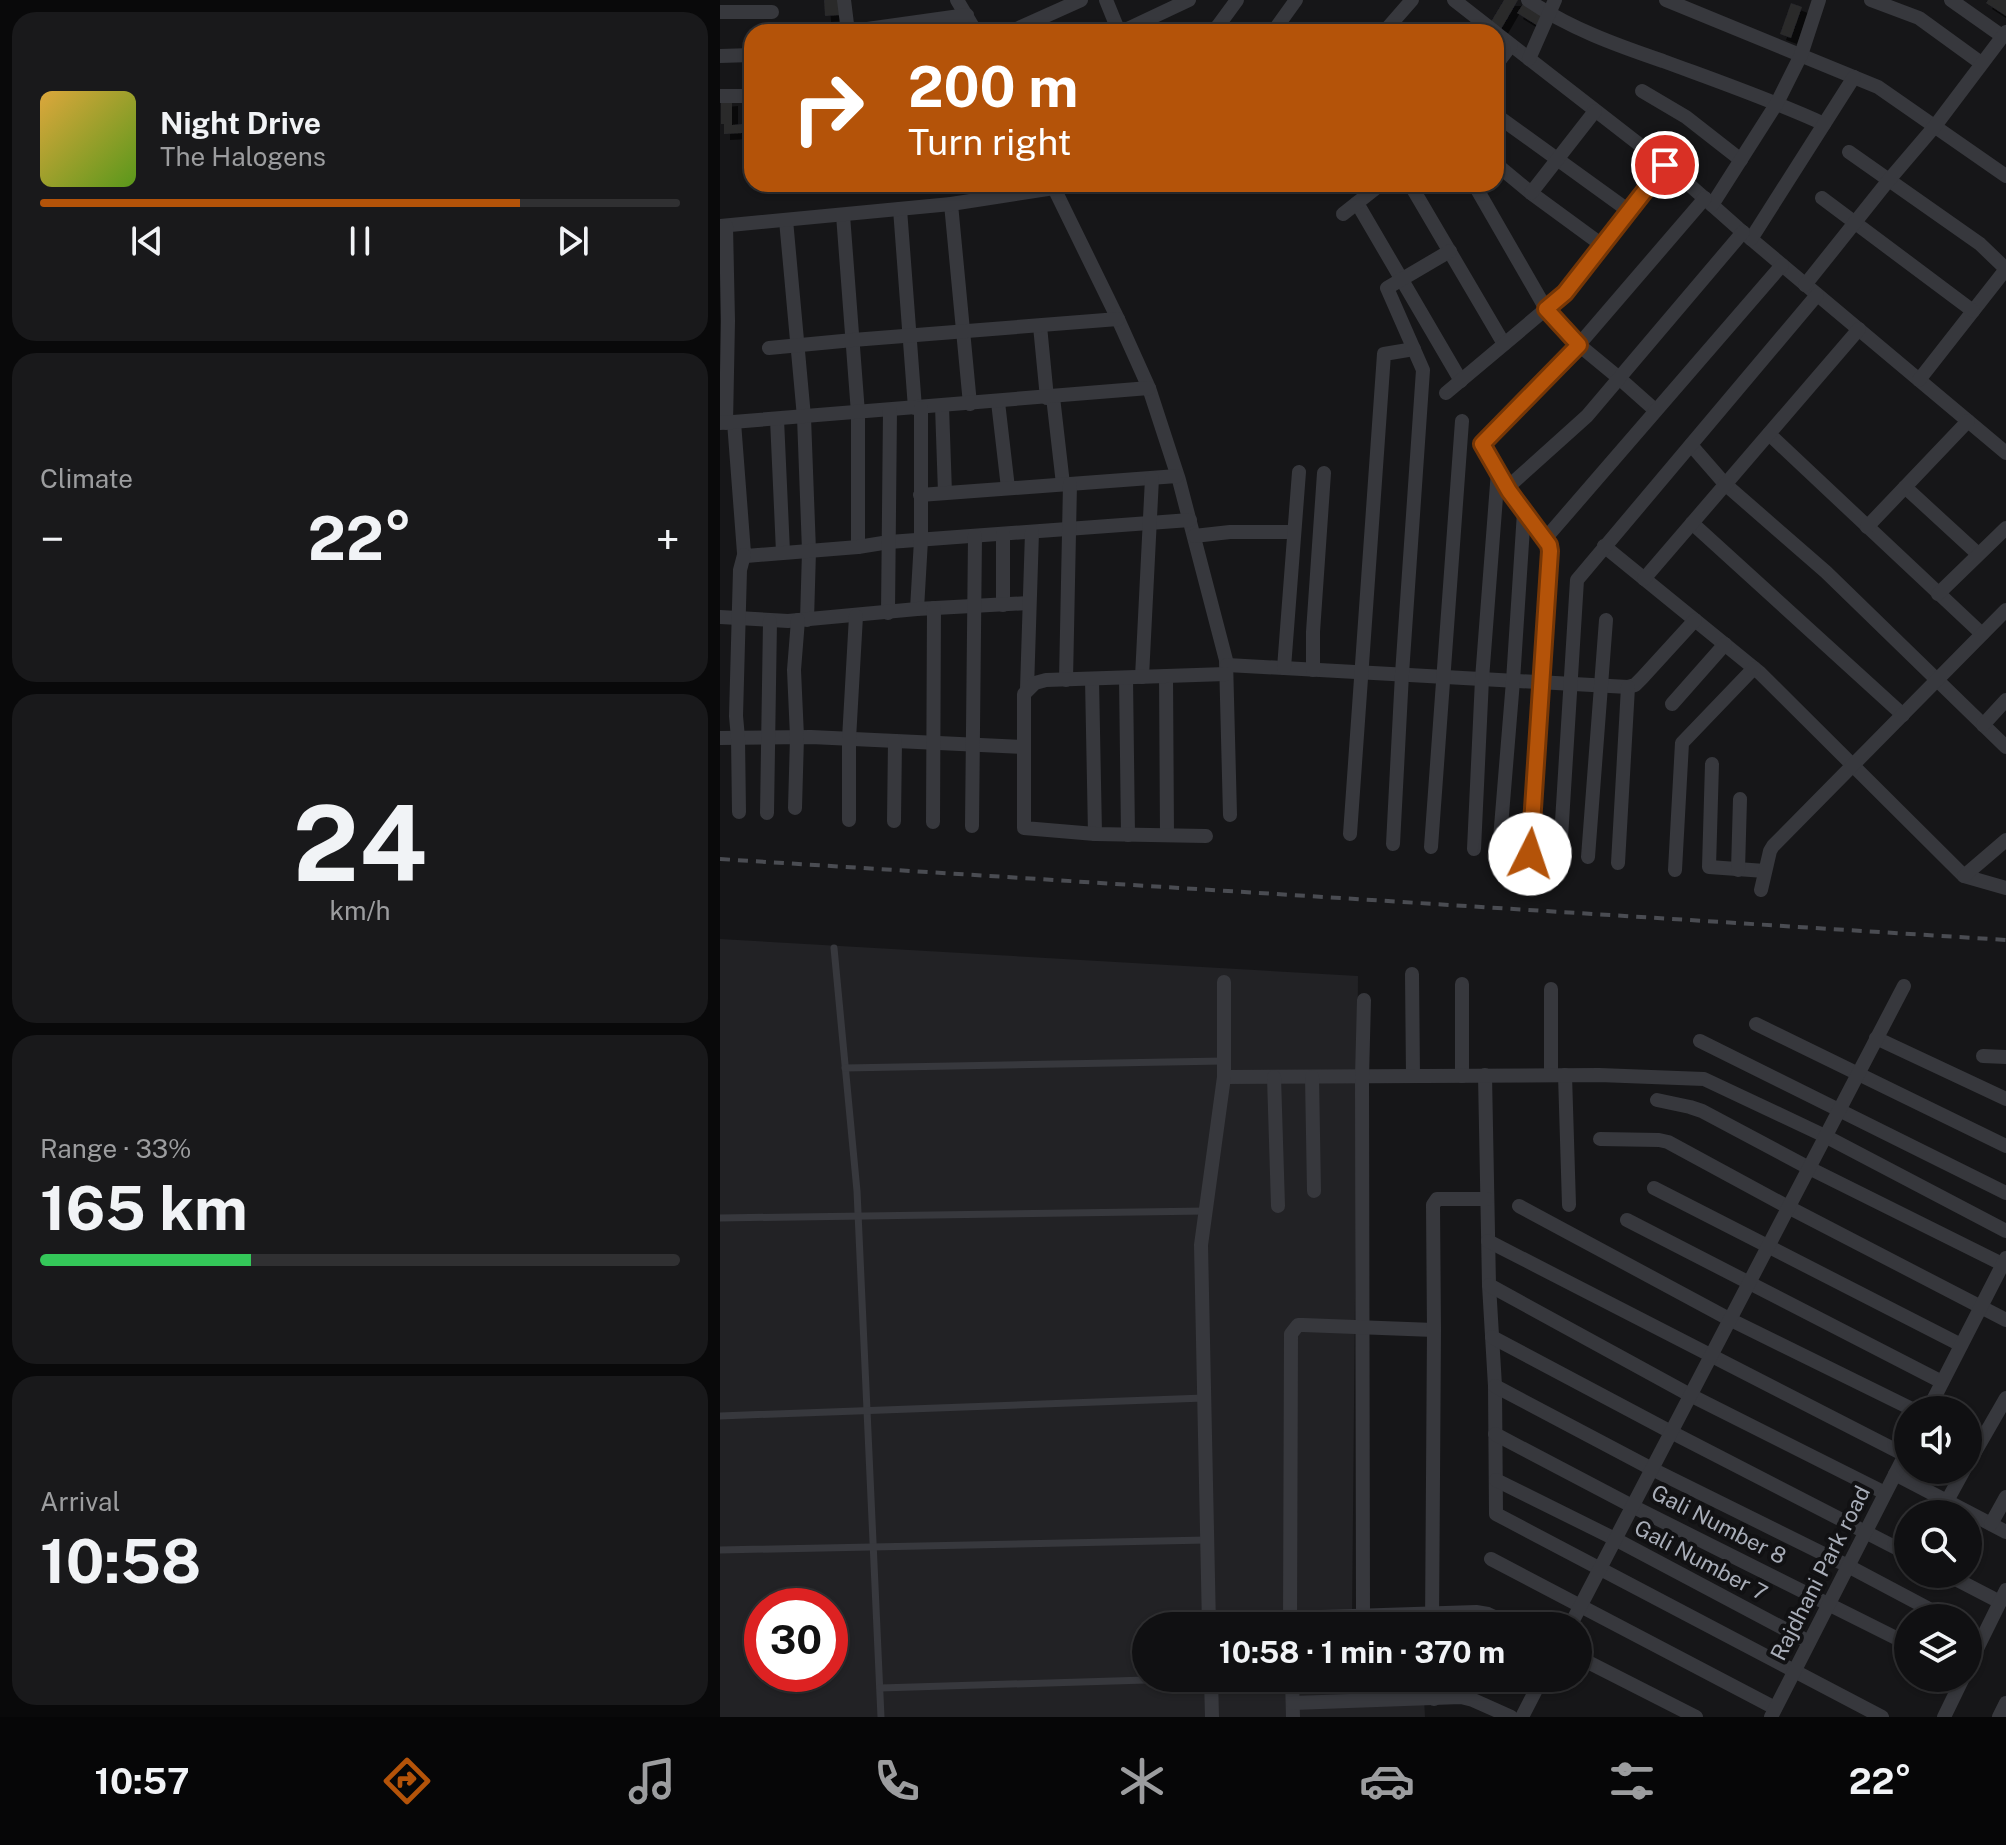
<!DOCTYPE html>
<meta charset="utf-8">
<style>
:root{--surface:#101012;--page:#19191b;--text:#f1f3f6;--muted:#9c9d9f;--line:#303032;--accent:#b45309}
body{margin:0;font-family:"Public Sans",sans-serif;background:var(--page);color:var(--text);height:100vh;display:flex;flex-direction:column;font-size:30px;white-space:nowrap}
*{box-sizing:border-box;margin:0}
p{font-size:26px;color:var(--muted)}
.icon{flex:none;width:44px;height:44px;fill:none;stroke:currentColor;stroke-width:2;stroke-linecap:round;stroke-linejoin:round}
.map{position:relative;flex:1;overflow:hidden}
.details{display:flex;flex-direction:column;gap:12px;padding:12px;background:#09090a;width:720px}
.details>*{flex:none}
.top-card{position:absolute;left:24px;top:24px;width:760px;height:168px;border-radius:24px;box-shadow:0 2px 6px #0004,0 0 0 2px var(--line);background:#b45309;color:#fff;overflow:hidden}
.fabs{position:absolute;left:1174px;top:1396px;display:grid;gap:16px}
.fabs a{display:grid;place-items:center;width:88px;height:88px;border-radius:50%;background:var(--surface);box-shadow:0 2px 6px #0004,0 0 0 2px var(--line);font-size:40px}
.speed{position:absolute;left:24px;top:1588px;display:flex;gap:16px;font-size:40px;font-weight:700;text-align:center}
.speed>*{display:grid;place-content:center;width:104px;height:104px;border-radius:50%;background:var(--surface);box-shadow:0 2px 6px #0004,0 0 0 2px var(--line);line-height:1}
.speed .limit{border:12px solid #d22;background:#fff;color:#111}
.pin{position:absolute;display:grid;place-items:center;width:68px;height:68px;color:#fff;margin:-34px;border:4px solid #fff;border-radius:50%;box-shadow:0 2px 8px #0007}
.me{position:absolute;width:88px;margin:-44px;rotate:4deg;stroke-linejoin:round;filter:drop-shadow(0 0 6px #0008)}
.turn{display:flex;align-items:center;gap:28px;height:168px;padding:0 32px;font-size:36px}
.turn .icon{width:104px;height:104px;stroke-width:2.5}
.turn b{display:block;font-size:56px;line-height:68px}
.big{font-size:60px;font-weight:700;line-height:1.1}
.details .tile{flex:1;display:flex;flex-direction:column;justify-content:center;gap:12px;min-width:0;padding:0 28px;border-radius:24px;background:var(--page)}
.details .dial{align-items:center;gap:0}
.dial b{font-size:104px;line-height:1}
.song{display:flex;align-items:center;gap:24px}
.cover{width:96px;height:96px;border-radius:12px;background:linear-gradient(135deg,hsl(40 70% 55%),hsl(90 70% 35%))}
.played{height:8px;border-radius:4px;background:linear-gradient(90deg,var(--accent) 75%,var(--line) 75%)}
.keys{display:flex;justify-content:space-around;direction:ltr}
.heat{display:flex;justify-content:space-between;align-items:center;font-size:44px;direction:ltr}
.charge{height:12px;border-radius:6px;background:linear-gradient(90deg,#34c759 33%,var(--line) 0)}
.trip{position:absolute;left:412px;top:1612px;width:460px;height:80px;border-radius:40px;background:var(--surface);box-shadow:0 2px 6px #0004,0 0 0 2px var(--line);font-weight:700;line-height:80px;text-align:center}
.tabs{display:flex;height:128px;justify-content:space-around;align-items:center;background:#060607;color:var(--muted)}
.tabs .icon{width:56px;height:56px}
.tabs .on{color:var(--accent)}
.tabs b{font-size:36px;color:var(--text)}
main{display:flex;flex:1;min-height:0}
.map>svg:first-child{display:block}
.built{fill:#222225;fill-rule:evenodd}
.building{fill:#29292c;filter:url(#shadow)}
.lines{fill:none;stroke-linecap:round;stroke-linejoin:round}
.lane{stroke:#37383d;stroke-width:7}
.street{stroke:#37383d;stroke-width:14}
.rail{stroke:#4a4c52;stroke-width:4;stroke-dasharray:10 8;stroke-linecap:butt}
.route-casing{stroke:#753606;stroke-width:20}
.route{stroke:#b45309;stroke-width:14}
.labels{text-anchor:middle;stroke-width:8;stroke-linejoin:round;paint-order:stroke}
.street-label{font-size:22px;fill:#a8adb8;stroke:#111113}
</style>
<main>
<section class="details">
<div class="tile">
<div class="song"><i class="cover"></i><div><b>Night Drive</b><p>The Halogens</p></div></div>
<div class="played"></div>
<div class="keys"><svg class="icon" aria-label="previous" viewBox="0 0 24 24"><path d="M18 5L8 12l10 7zM5 5v14"/></svg><svg class="icon" aria-label="pause" viewBox="0 0 24 24"><path d="M8 5v14M16 5v14"/></svg><svg class="icon" aria-label="next" viewBox="0 0 24 24"><path d="M6 5l10 7-10 7zM19 5v14"/></svg></div>
</div>
<div class="tile"><p>Climate</p>
<div class="heat"><a>−</a><b class="big">22°</b><a>+</a></div>
</div>
<div class="tile dial"><b>24</b><p>km/h</p></div>
<div class="tile"><p>Range · 33%</p><b class="big">165 km</b><div class="charge"></div></div>
<div class="tile"><p>Arrival</p><b class="big">10:58</b></div>
</section>
<div class="map">
<svg width="1286" height="1717" viewBox="0 0 1286 1717">
<defs>
<filter id="shadow"><feDropShadow dx="6" dy="6" stdDeviation="0" flood-color="#0009"/></filter>
</defs>
<rect width="100%" height="100%" fill="#161618"/>
<path class="built" d="M0,939L638,976L632,1622L701,1623V1626H426V1678H703L705,1717H0ZM42,1606H110V1674H42Z"/>
<g class="building">
<polygon points="104,0 120,0 121,15 105,16"/>
<polygon points="784,0 798,0 780,31 769,25"/>
<polygon points="1268,0 1286,0 1286,16 1266,3"/>
<polygon points="805,1 826,15 818,26 797,13"/>
<polygon points="1071,3 1082,7 1071,38 1060,34"/>
<polygon points="12,100 12,125 23,124 23,133 4,134 4,124 1,124 1,101"/>
</g>
<g class="lines">
<g class="lane">
<polyline points="114,948 137,1191 161,1717"/>
<polyline points="125,1068 503,1061"/>
<polyline points="0,1218 486,1211"/>
<polyline points="0,1416 484,1398"/>
<polyline points="0,1550 487,1540"/>
<polyline points="160,1688 491,1678"/>
</g>
<g class="street">
<polyline points="124,0 128,32"/>
<polyline points="237,0 256,32"/>
<polyline points="386,0 399,32"/>
<polyline points="734,0 775,32"/>
<path d="M808,0C849,28 896,45 943,61C997,81 1052,100 1104,124"/>
<polyline points="946,0 1158,87 1286,176"/>
<polyline points="1151,0 1199,18 1261,63"/>
<polyline points="1231,0 1282,36"/>
<polyline points="0,12 52,12"/>
<polyline points="126,32 247,15"/>
<polyline points="290,32 361,0"/>
<polyline points="401,32 469,0"/>
<polyline points="490,32 498,26 517,0"/>
<polyline points="553,32 576,0"/>
<polyline points="664,32 692,0"/>
<polyline points="776,33 956,173 1018,228 1286,453"/>
<polyline points="0,56 32,55"/>
<polyline points="809,59 835,0"/>
<polyline points="776,65 791,45"/>
<polyline points="922,91 966,117 1021,160"/>
<polyline points="0,96 32,96"/>
<polyline points="776,115 909,211"/>
<polyline points="1129,152 1260,244 1286,269 1199,380"/>
<polyline points="776,164 811,193 882,245"/>
<polyline points="332,184 398,319 429,388 459,480 506,660 510,815"/>
<polyline points="690,184 784,344"/>
<polyline points="754,184 826,309 859,345 899,378 935,410"/>
<polyline points="811,193 875,111"/>
<polyline points="1102,198 1253,311"/>
<polyline points="637,203 741,381"/>
<polyline points="231,204 250,404"/>
<polyline points="992,205 1057,103 1081,55 1099,0"/>
<polyline points="180,209 195,408"/>
<polyline points="623,214 661,184"/>
<polyline points="123,215 138,413 138,547"/>
<polyline points="66,220 84,417 89,551 87,620"/>
<polyline points="0,226 231,204 334,188"/>
<polyline points="6,226 8,321 6,423"/>
<polyline points="1031,239 1134,77"/>
<polyline points="1085,285 1168,181 1215,126 1286,32"/>
<polyline points="320,326 327,398"/>
<polyline points="49,348 133,340 398,319"/>
<polyline points="726,393 845,293 945,165"/>
<polyline points="333,397 343,484"/>
<polyline points="278,402 288,488"/>
<polyline points="222,406 225,493"/>
<polyline points="57,419 63,552"/>
<polyline points="14,422 24,553 26,556 138,547 169,542 470,520"/>
<polyline points="0,423 429,388"/>
<polyline points="1049,434 1262,634"/>
<polyline points="971,445 1005,484 1106,572 1286,747"/>
<polyline points="788,487 867,416 1023,232"/>
<polyline points="1185,487 1258,554"/>
<polyline points="200,495 457,476"/>
<polyline points="972,523 1183,715"/>
<polyline points="1147,527 1248,421"/>
<polyline points="474,536 510,532 574,532"/>
<polyline points="825,539 1062,265"/>
<polyline points="884,546 1040,673 1244,876 1286,888"/>
<polyline points="924,579 1139,329"/>
<polyline points="1218,594 1286,528"/>
<polyline points="283,605 283,534"/>
<polyline points="197,609 201,540 201,408"/>
<polyline points="168,613 170,410"/>
<polyline points="0,617 68,621 197,609 309,603"/>
<polyline points="507,665 908,687 915,685 922,678 975,620"/>
<polyline points="564,668 579,472"/>
<polyline points="593,670 593,632 604,473"/>
<polyline points="446,676 447,835"/>
<polyline points="422,677 432,478"/>
<polyline points="406,678 408,835"/>
<polyline points="372,679 375,834"/>
<polyline points="346,680 350,484"/>
<polyline points="307,689 312,532"/>
<polyline points="952,704 1005,644"/>
<polyline points="1263,725 1286,700"/>
<polyline points="0,738 91,737 304,747"/>
<polyline points="992,764 989,867 1045,871"/>
<polyline points="75,808 77,737 74,670 78,620"/>
<polyline points="19,812 18,738 16,716 20,570 24,555"/>
<polyline points="47,813 50,621"/>
<polyline points="129,820 129,739 136,616"/>
<polyline points="174,821 175,741"/>
<polyline points="213,822 214,608"/>
<polyline points="252,826 255,536"/>
<polyline points="630,834 664,354 694,349"/>
<polyline points="486,836 375,834 304,828 304,694 315,683 326,680 506,674"/>
<polyline points="673,844 682,674 703,370 667,288 730,251"/>
<polyline points="711,847 742,421"/>
<polyline points="754,849 762,679 778,471"/>
<polyline points="779,851 793,681 804,512"/>
<polyline points="810,854 830,551 829,545 789,491 762,444 850,355 985,198"/>
<polyline points="840,854 857,580 1097,295"/>
<polyline points="868,857 886,620"/>
<polyline points="898,863 908,687"/>
<polyline points="955,870 962,743 1034,668"/>
<polyline points="1018,870 1020,799"/>
<polyline points="1244,876 1286,840"/>
<polyline points="1041,890 1050,851 1053,846 1286,610"/>
<polyline points="692,974 693,1076"/>
<polyline points="742,984 742,1076"/>
<polyline points="1036,1024 1286,1146"/>
<polyline points="1156,1038 1286,1099"/>
<polyline points="980,1041 1286,1193"/>
<polyline points="1263,1056 1286,1057"/>
<polyline points="765,1075 769,1285 775,1386 776,1514 1162,1717"/>
<polyline points="831,1075 831,989"/>
<polyline points="845,1075 849,1205"/>
<polyline points="504,1077 879,1075 984,1079 1105,1136 1286,1231"/>
<polyline points="554,1077 558,1206"/>
<polyline points="592,1077 594,1191"/>
<polyline points="937,1100 970,1107 982,1111 1089,1168 1282,1264"/>
<polyline points="880,1139 939,1140 948,1142 1068,1207 1286,1320"/>
<polyline points="934,1188 1241,1345"/>
<polyline points="799,1206 1009,1319 1194,1410"/>
<polyline points="907,1220 1222,1382"/>
<polyline points="768,1241 1185,1455"/>
<polyline points="769,1285 970,1395 1165,1493"/>
<polyline points="772,1337 951,1432 1188,1554"/>
<polyline points="775,1386 932,1469 1128,1566 1226,1618"/>
<polyline points="1208,1410 1286,1258"/>
<polyline points="775,1434 912,1506 1188,1644"/>
<polyline points="1248,1464 1286,1398"/>
<polyline points="1175,1474 1286,1532"/>
<polyline points="776,1480 895,1539 1089,1642"/>
<polyline points="1227,1501 1244,1470"/>
<polyline points="1271,1524 1286,1497"/>
<polyline points="771,1559 1055,1708"/>
<polyline points="1226,1574 1280,1602"/>
<polyline points="643,1616 642,1077 644,1000"/>
<polyline points="570,1618 756,1612 768,1614 794,1626"/>
<polyline points="489,1626 481,1245 504,1077 504,982"/>
<polyline points="570,1626 571,1334 578,1325 583,1325 714,1330"/>
<polyline points="712,1626 714,1330 713,1205 717,1199 767,1199"/>
<polyline points="850,1626 1184,986"/>
<polyline points="858,1657 976,1717"/>
<polyline points="1248,1667 1286,1590"/>
<polyline points="491,1678 492,1717"/>
<polyline points="572,1678 573,1717"/>
<polyline points="714,1678 714,1699"/>
<polyline points="573,1703 741,1697 753,1700 791,1717"/>
<polyline points="802,1717 822,1678"/>
<polyline points="1051,1717 1188,1449"/>
<polyline points="1224,1717 1243,1678"/>
<polyline points="1279,1717 1286,1703"/>
</g>
<polyline class="rail" points="0,859 1286,940"/>
</g>
<g class="lines">
<g class="route-casing">
<polyline id="route" points="810,854 830,551 829,545 789,491 762,444 859,345 826,309 845,293 945,165"/>
</g>
<use href="#route" class="route"/>
</g>
<g class="labels">
<g class="street-label">
<text transform="translate(999 1524) rotate(27)" y="8">Gali Number 8</text>
<text transform="translate(981 1560) rotate(28)" y="8">Gali Number 7</text>
<text transform="translate(1100 1573) rotate(-63)" y="8">Rajdhani Park road</text>
</g>
</g>
</svg>
<div class="fabs">
<a><svg class="icon" aria-label="sound" viewBox="0 0 24 24"><path d="M4 9h4l5-4v14l-5-4H4zM17 9q2 3 0 6"/></svg></a>
<a><svg class="icon" aria-label="search" viewBox="0 0 24 24"><circle cx="10" cy="10" r="6"/><path d="M15 15l6 6"/></svg></a>
<a><svg class="icon" aria-label="layers" viewBox="0 0 24 24"><path d="M12 4l9 5-9 5-9-5zM3 14l9 5 9-5"/></svg></a>
</div>
<div class="speed"><div class="limit">30</div></div>
<div class="pin" style="left:945px;top:165px;background:#d93025"><svg class="icon" aria-label="arrive" viewBox="0 0 24 24"><path d="M6 21V4h12l-3 4 3 4H6"/></svg></div>
<svg class="me" style="left:810px;top:854px" viewBox="-20 -20 40 40"><circle r="19" fill="#fff"/><path d="M0-13L10 11 0 6-10 11z" fill="#b45309"/></svg>
<div class="trip">10:58 · 1 min · 370 m</div>
<div class="top-card">
<div class="turn"><svg class="icon" aria-label="right" viewBox="0 0 24 24"><path d="M7 20v-9h11M14 6l5 5-5 5"/></svg><div><b>200 m</b>Turn right</div></div>
</div>
</div>
</main>
<nav class="tabs">
<b>10:57</b>
<svg class="icon on" aria-label="directions" viewBox="0 0 24 24"><path d="M12 3l9 9-9 9-9-9zM9 14v-3h6M13 9l2 2-2 2"/></svg>
<svg class="icon" aria-label="music" viewBox="0 0 24 24"><path d="M9 18V5l10-2v13"/><circle cx="6" cy="18" r="3"/><circle cx="16" cy="16" r="3"/></svg>
<svg class="icon" aria-label="phone" viewBox="0 0 24 24"><path d="M5 4h4l2 5-3 2q2 4 5 5l2-3 5 2v4C11 20 4 13 5 4z"/></svg>
<svg class="icon" aria-label="climate" viewBox="0 0 24 24"><path d="M12 3v18M4 7l16 10M4 17L20 7"/></svg>
<svg class="icon" aria-label="car" viewBox="0 0 24 24"><path d="M5 17H2v-5l4-1 3-4h7l3 4 3 1v5h-3M9 17h6M6 11h13"/><circle cx="7" cy="17" r="2"/><circle cx="17" cy="17" r="2"/></svg>
<svg class="icon" aria-label="filters" viewBox="0 0 24 24"><path d="M4 7h16M4 17h16"/><circle cx="9" cy="7" r="2"/><circle cx="15" cy="17" r="2"/></svg>
<b>22°</b>
</nav>
